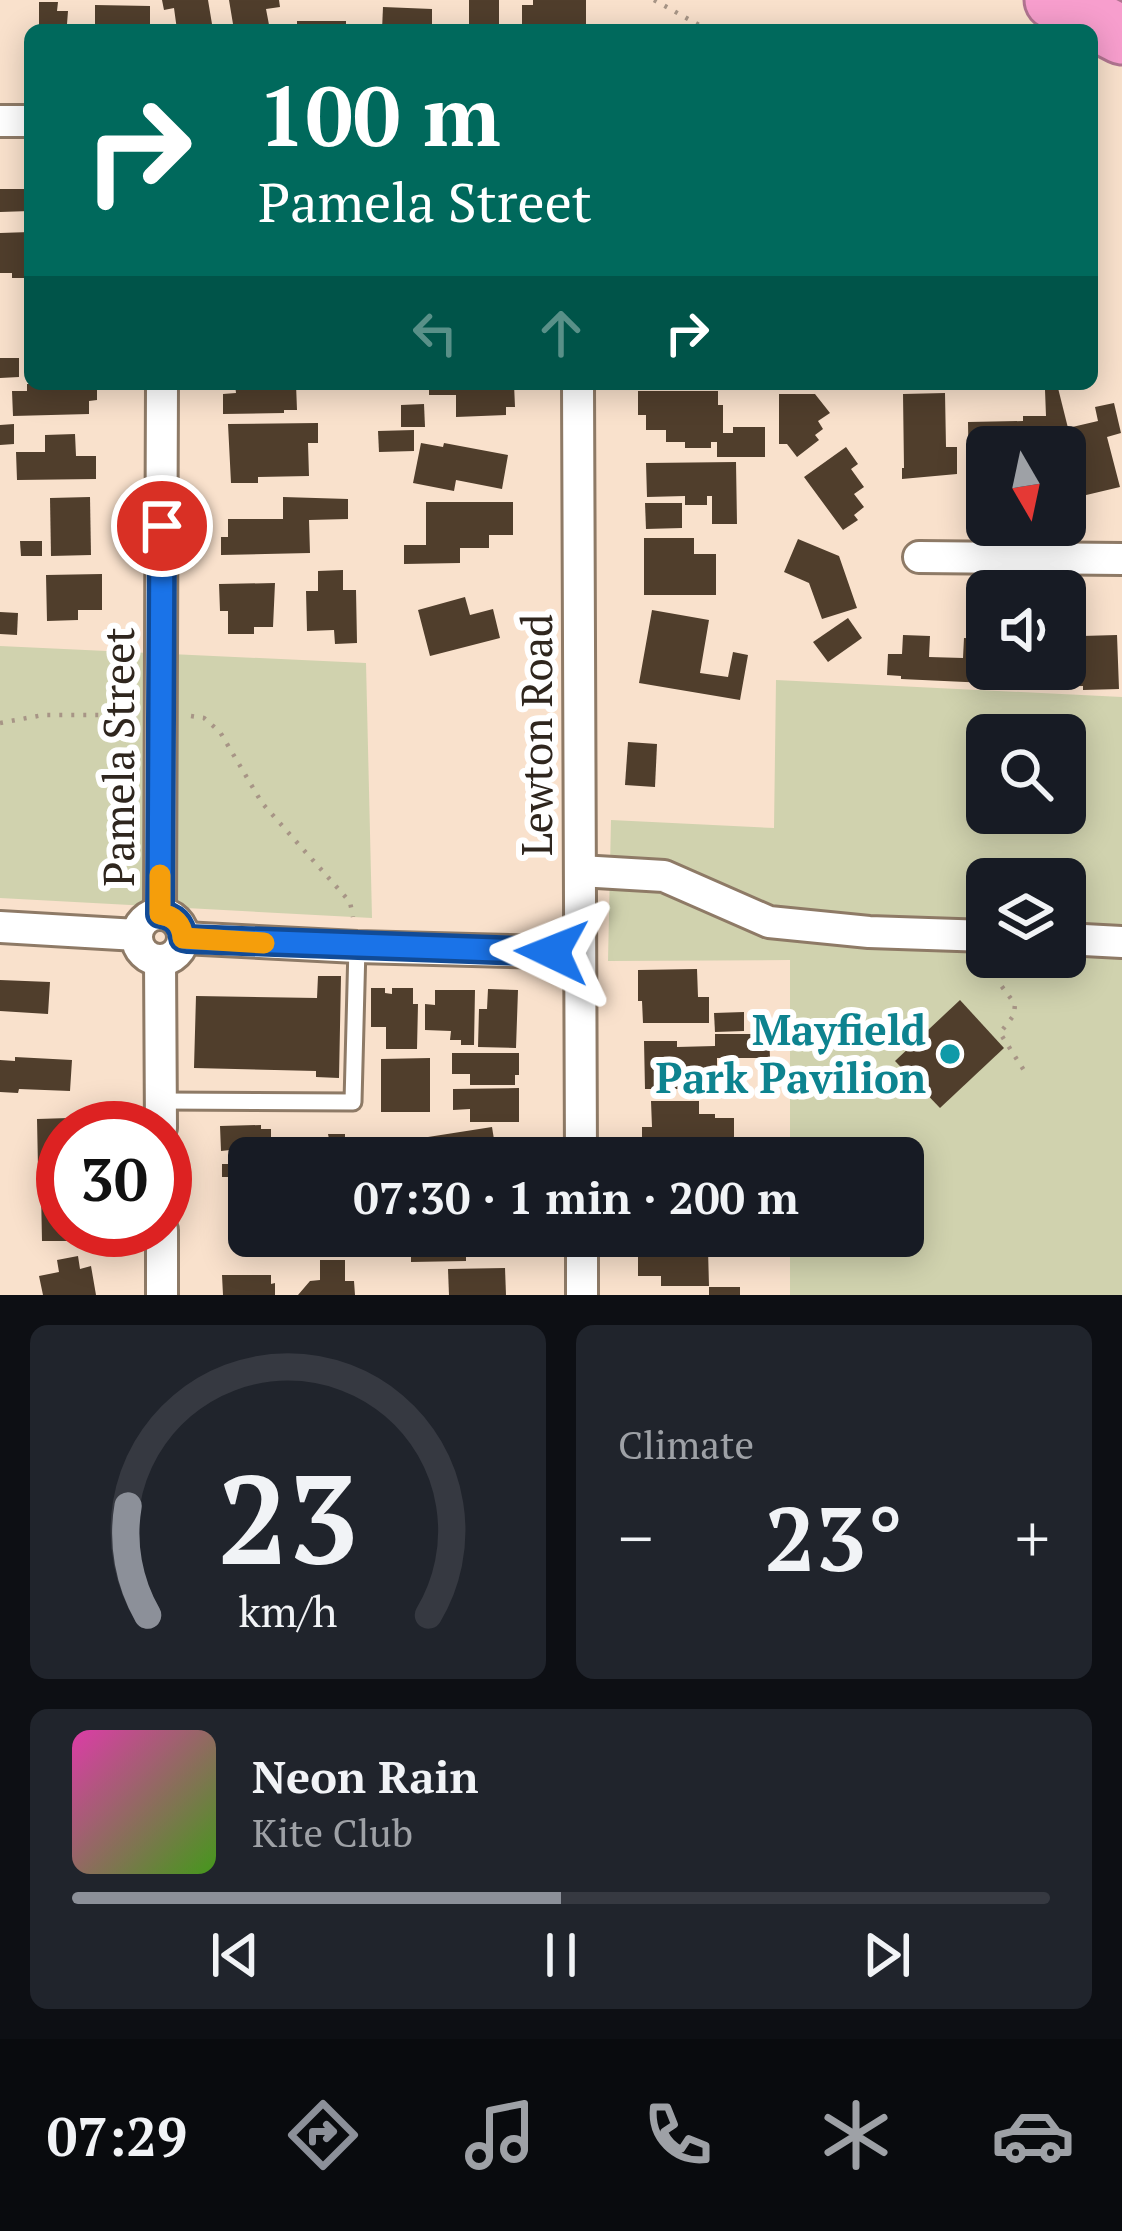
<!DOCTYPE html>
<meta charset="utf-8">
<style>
:root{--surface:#171b24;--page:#20242c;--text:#f1f3f6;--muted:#9ea1a6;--line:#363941;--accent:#8c9099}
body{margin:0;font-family:"PT Serif",serif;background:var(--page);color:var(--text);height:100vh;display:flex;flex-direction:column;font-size:45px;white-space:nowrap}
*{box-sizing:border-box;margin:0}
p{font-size:39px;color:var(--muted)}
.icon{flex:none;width:66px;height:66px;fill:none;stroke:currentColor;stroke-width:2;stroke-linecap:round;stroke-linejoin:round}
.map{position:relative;height:1295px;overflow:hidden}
.details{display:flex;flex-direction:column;gap:30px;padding:30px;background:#0d0f14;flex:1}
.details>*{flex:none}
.top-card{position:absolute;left:24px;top:24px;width:1074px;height:366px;border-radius:18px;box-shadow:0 6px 30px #0003;background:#00695c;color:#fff;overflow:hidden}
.needle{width:78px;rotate:171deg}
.buttons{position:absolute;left:966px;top:426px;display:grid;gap:24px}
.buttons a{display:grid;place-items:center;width:120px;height:120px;border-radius:18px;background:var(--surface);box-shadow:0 6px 30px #0003;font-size:60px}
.speed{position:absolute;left:36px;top:1101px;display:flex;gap:24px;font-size:60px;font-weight:700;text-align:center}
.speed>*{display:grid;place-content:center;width:156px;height:156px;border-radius:50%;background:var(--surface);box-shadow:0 6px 30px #0003;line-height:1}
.speed .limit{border:18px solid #d22;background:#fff;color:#111}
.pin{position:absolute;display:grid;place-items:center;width:102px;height:102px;color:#fff;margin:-51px;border:6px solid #fff;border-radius:50%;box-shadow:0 3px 12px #0007}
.me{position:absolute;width:132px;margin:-66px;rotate:272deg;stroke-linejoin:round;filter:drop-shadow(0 0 9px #0008)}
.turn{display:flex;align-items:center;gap:42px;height:252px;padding:0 36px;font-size:54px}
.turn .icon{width:156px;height:156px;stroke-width:2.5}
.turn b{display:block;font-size:84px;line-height:102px}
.lanes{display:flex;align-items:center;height:114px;padding:0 36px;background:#0003;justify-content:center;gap:60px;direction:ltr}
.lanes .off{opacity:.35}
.big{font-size:90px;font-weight:700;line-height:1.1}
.details .tile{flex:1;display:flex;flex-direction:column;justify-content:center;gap:18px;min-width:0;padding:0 42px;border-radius:18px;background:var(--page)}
.details .dial{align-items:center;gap:0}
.dial svg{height:312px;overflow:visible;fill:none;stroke:var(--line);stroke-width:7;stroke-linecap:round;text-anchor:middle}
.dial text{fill:var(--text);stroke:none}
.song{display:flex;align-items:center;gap:36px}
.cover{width:144px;height:144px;border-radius:18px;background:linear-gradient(135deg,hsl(320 70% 55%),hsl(100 70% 35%))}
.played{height:12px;border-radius:6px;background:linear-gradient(90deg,var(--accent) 50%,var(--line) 50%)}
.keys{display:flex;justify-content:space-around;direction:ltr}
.heat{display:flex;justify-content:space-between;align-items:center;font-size:66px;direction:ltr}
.details .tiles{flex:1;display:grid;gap:30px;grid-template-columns:1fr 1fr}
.tile:last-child{grid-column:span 2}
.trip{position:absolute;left:228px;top:1137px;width:696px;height:120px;border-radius:18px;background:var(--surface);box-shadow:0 6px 30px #0003;font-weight:700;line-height:120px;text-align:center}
.menu{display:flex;height:192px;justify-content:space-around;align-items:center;background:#090b0e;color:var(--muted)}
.menu .icon{width:84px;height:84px}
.menu .current{color:var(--accent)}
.menu b{font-size:54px;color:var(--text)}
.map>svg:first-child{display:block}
.green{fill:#d0d2ae;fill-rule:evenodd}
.building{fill:#503e2c}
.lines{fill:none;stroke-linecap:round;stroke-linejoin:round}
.service-casing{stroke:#8e7a66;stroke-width:21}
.minor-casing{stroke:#8e7a66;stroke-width:36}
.motorway-casing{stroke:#b17490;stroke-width:63}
.path{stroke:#a79586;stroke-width:4.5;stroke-dasharray:3 9;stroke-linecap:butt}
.service{stroke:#fff;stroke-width:15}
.minor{stroke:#fff;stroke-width:30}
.motorway{stroke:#f79ecd;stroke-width:57}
.route-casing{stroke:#114b97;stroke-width:30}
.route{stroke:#1a73e8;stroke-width:21}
.slow{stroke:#f59e0b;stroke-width:21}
.culture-dot{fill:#0f9aa8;stroke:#fff;stroke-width:4.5}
.labels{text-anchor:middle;stroke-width:12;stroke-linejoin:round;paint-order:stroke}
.street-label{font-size:42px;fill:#2f261e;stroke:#fff}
.culture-label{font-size:42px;font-weight:bold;fill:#0d838f;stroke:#fff;text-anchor:end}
</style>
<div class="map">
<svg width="1122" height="1295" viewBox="0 0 1122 1295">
<rect width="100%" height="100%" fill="#f9e1cc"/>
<g class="green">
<polygon points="0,646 366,663 372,918 0,898"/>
<path d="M776,680L1122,697V1295H790V1236H903V1158H790V960L608,961L611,820L774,828ZM987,735H1065V813H987ZM987,879H1065V957H987Z"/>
</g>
<g class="building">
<polygon points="162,0 208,0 213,30 177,30 174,8 164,10"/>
<polygon points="229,0 279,0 280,7 266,9 270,30 234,30"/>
<polygon points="469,0 499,0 499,25 506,25 506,30 463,30 463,24 469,24"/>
<polygon points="533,0 586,0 586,30 522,28 522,5 533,5"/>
<polygon points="39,2 58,2 57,11 68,11 67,24 72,24 72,30 39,30"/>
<polygon points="95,5 150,6 150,30 95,30"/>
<polygon points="383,7 432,9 432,30 382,30"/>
<rect x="297" y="21" width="49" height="9"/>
<polygon points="0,189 30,189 30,211 0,212"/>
<polygon points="30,232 30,278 12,278 12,273 0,273 0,233"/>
<polygon points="0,358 19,358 19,377 0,378"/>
<polygon points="27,384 97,384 97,400 89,401 89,414 13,416 12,391 27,391"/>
<polygon points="235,384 296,384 297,410 284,410 284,413 223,414 223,394 236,393"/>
<polygon points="429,384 514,384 515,407 506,407 506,415 456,417 456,395 429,395"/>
<polygon points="1058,388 1068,428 1098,421 1095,407 1114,403 1121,433 1107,437 1120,487 1082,496 1070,446 987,447 987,487 969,487 968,422 1023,421 1023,416 1046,416 1045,390"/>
<polygon points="638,391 718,391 718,405 723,405 723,433 733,433 733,427 765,427 765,457 717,457 717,442 711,442 711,448 685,448 685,442 666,442 666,430 646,430 646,415 638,415"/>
<polygon points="945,393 946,447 957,447 957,474 902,479 902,468 904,468 903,394"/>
<polygon points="779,394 815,394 830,413 818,421 823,429 815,435 819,440 797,457 787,444 779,444"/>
<polygon points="424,404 425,427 401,427 401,405"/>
<polygon points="318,423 318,443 308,443 309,476 258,477 258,483 231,483 228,424"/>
<polygon points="14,424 14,444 0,445 0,425"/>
<polygon points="414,430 414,451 379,452 378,431"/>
<polygon points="75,434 76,456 96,456 96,479 17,480 16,452 45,452 45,435"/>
<polygon points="421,443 443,447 444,443 508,455 502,489 456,480 454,491 413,483"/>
<polygon points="846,447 858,464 851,469 864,487 854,494 864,507 854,515 858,520 843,530 804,477"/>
<polygon points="736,462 737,524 712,524 712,496 707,496 707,505 685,505 685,496 647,497 646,463"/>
<polygon points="90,497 91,555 51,556 50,498"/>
<polygon points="283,497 348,499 348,519 309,520 310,553 221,555 221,537 228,537 228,519 283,519"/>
<polygon points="426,502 513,502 513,535 489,535 489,548 460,548 460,563 404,564 404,545 426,545"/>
<polygon points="645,503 682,503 682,528 646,529"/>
<polygon points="644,538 694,538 694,554 716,554 716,595 644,595"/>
<polygon points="798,539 839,556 857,608 822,619 809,583 784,572"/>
<polygon points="20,541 42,541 42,556 21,556"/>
<polygon points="343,570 343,590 356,590 357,643 335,644 334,630 307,631 306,591 318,591 318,571"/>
<polygon points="102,574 102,610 78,610 78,620 47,621 46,575"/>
<polygon points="275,583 273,627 254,627 254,634 228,634 228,611 220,611 219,584"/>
<polygon points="465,597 470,615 493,609 500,638 430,656 418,610"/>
<polygon points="652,610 709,620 700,673 728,677 733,652 748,655 740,700 639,683"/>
<polygon points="0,612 18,613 17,635 0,634"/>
<polygon points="1070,616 1071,646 1082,646 1082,636 1117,635 1119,689 1083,690 1083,686 1039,687 1038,669 1065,669 1065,617"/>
<polygon points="848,618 862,638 828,662 813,642"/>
<polygon points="903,635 930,636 929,657 963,658 964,638 987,639 987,683 901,679 901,676 887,675 888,654 902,654"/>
<polygon points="628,742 657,744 655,787 625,785"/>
<polygon points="697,969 698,997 709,997 709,1023 643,1023 642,1001 638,1001 638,970"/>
<polygon points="318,976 341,976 339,1078 316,1077 316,1071 194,1068 196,996 317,998"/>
<polygon points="0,980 50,982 48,1014 0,1011"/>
<polygon points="371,988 385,988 385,993 392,994 392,988 413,988 413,1004 418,1004 417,1049 386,1049 386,1027 371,1027"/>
<polygon points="488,989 518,990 516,1048 478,1047 479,1009 487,1009"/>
<polygon points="435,990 475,990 474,1045 461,1045 461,1040 450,1040 451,1031 425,1030 425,1004 435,1005"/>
<polygon points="960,1000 1004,1048 940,1108 895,1061"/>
<polygon points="744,1012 744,1031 715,1032 714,1013"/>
<polygon points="715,1034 769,1034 770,1058 717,1058 717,1084 678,1085 678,1089 645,1089 644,1041 677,1041 677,1047 715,1046"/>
<polygon points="452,1053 519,1053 519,1075 515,1075 515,1085 470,1085 470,1074 452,1074"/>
<polygon points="15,1057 72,1060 70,1091 19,1089 18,1093 0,1092 0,1060 15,1061"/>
<polygon points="430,1058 430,1112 381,1112 381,1059"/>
<polygon points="519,1088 519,1122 470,1122 470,1109 453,1110 453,1089"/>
<polygon points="651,1101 699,1101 699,1114 715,1114 715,1118 734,1118 734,1158 642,1158 642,1127 652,1127"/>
<polygon points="101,1117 101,1128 63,1128 63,1161 58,1161 58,1168 38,1168 37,1119"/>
<polygon points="261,1125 261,1129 271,1129 271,1158 249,1158 249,1189 231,1189 231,1177 222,1177 222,1164 230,1164 230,1150 221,1151 220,1126"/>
<polygon points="492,1127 497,1158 431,1158 428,1137"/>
<polygon points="328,1134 345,1134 345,1139 360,1139 360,1158 293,1158 293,1146 319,1146 319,1140 329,1139"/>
<polygon points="41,1191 63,1191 63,1230 75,1230 75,1241 42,1241"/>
<rect x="233" y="1198" width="16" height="31"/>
<polygon points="250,1236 275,1236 275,1255 250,1256"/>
<rect x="287" y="1236" width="35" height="11"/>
<polygon points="414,1236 496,1236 496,1241 473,1241 473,1251 466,1251 466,1261 411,1262 411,1241 414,1241"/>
<polygon points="692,1240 693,1249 708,1249 709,1286 661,1286 661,1276 638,1276 638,1241"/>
<polygon points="359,1241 359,1256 336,1257 336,1242"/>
<polygon points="78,1256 80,1269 91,1266 96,1295 43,1295 39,1276 59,1272 57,1260"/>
<polygon points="320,1260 345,1260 345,1281 354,1281 355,1295 298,1295 310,1281 320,1280"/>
<polygon points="505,1268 506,1295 449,1295 448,1269"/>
<polygon points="222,1275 271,1275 271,1284 275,1283 275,1295 223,1295"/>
<rect x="709" y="1287" width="31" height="8"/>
</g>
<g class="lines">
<g class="service-casing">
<polyline id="service" points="161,1101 353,1102 357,947"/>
</g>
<g class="minor-casing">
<g id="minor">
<polyline points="0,121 30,121"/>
<polyline points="578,384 581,1158"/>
<polyline points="919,557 1122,559"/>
<polyline points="580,871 664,876 769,922 869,932 987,936"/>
<polyline points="160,914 162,384"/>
<circle cx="160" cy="937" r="23"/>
<polyline points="0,927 137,935"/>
<polyline points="183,938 357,947 580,953"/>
<polyline points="1065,939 1122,942"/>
<polyline points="160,960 161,1128"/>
<polyline points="162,1230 162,1295"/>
<polyline points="582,1236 582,1295"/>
</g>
</g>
<g class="motorway-casing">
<polyline id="motorway" points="1054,0 1122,35"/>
</g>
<g class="path">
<polyline points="654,0 708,30"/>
<polyline points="191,716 204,718 220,732 262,803 350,902 353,917"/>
<polyline points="0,723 43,715 132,715"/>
<polyline points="999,963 1000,984 1015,1004 1014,1015 1000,1033 1025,1072"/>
</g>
<use href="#service" class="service"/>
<use href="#minor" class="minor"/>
<use href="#motorway" class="motorway"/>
</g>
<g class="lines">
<g class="route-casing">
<path id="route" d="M162,526L160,914C174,916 182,924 183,938L188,939L552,952"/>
</g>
<use href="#route" class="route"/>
<path class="slow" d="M160,875V914C174,916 182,924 183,938L264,943"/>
</g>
<circle class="culture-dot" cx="950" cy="1054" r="12"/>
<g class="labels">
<g class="street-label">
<text transform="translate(537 735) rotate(-90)" y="15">Lewton Road</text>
<text transform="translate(119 757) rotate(-90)" y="15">Pamela Street</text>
</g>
<g class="culture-label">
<text x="926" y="1045">Mayfield<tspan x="926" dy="48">Park Pavilion</tspan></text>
</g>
</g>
</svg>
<div class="buttons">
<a><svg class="needle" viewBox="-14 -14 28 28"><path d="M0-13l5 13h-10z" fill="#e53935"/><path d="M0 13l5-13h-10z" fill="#9ea1a6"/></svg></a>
<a><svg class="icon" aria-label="sound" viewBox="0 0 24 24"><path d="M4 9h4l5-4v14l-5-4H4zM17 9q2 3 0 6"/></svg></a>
<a><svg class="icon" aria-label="search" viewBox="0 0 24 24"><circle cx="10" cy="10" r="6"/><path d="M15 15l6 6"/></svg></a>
<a><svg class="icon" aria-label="layers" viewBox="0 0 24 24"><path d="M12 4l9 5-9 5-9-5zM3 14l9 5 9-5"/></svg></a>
</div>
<div class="speed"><div class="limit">30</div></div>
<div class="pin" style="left:162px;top:526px;background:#d93025"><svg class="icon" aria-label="arrive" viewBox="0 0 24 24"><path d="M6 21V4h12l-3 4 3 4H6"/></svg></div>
<svg class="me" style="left:552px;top:952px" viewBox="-20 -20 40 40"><path d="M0-17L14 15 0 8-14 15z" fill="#1a73e8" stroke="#fff" stroke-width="4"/></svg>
<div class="trip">07:30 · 1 min · 200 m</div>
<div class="top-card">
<div class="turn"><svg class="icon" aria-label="right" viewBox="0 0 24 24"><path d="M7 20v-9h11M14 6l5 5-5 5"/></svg><div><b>100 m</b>Pamela Street</div></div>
<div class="lanes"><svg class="icon off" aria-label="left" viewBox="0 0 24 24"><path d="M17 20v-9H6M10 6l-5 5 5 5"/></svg><svg class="icon off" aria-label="ahead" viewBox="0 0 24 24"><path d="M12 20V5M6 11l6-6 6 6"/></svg><svg class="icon" aria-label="right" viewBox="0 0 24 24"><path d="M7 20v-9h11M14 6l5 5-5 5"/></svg></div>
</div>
</div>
<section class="details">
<div class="tiles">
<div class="tile dial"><svg viewBox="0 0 100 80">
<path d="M14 69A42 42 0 1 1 86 69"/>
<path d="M14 69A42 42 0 0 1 9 41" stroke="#8c9099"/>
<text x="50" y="56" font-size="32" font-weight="700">23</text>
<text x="50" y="72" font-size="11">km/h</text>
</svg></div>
<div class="tile"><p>Climate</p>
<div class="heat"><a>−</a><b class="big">23°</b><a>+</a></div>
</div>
<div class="tile">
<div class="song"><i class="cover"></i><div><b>Neon Rain</b><p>Kite Club</p></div></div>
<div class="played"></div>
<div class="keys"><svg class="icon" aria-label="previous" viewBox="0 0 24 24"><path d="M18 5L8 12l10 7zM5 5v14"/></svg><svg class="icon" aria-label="pause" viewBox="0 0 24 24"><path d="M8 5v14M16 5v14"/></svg><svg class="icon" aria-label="next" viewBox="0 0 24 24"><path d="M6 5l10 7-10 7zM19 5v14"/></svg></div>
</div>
</div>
</section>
<nav class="menu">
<b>07:29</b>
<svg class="icon current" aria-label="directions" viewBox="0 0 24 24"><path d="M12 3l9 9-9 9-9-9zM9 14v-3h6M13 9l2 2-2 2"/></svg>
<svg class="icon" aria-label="music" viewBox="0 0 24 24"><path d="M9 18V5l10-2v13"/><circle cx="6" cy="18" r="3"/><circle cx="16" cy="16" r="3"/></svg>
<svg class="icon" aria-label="phone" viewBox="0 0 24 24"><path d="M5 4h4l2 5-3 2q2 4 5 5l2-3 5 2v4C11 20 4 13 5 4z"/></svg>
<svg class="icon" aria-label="climate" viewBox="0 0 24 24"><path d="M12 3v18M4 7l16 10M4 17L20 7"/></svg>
<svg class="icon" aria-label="car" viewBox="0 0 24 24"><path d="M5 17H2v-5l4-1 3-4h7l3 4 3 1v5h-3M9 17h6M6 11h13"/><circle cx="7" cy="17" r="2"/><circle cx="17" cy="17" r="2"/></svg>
</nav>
